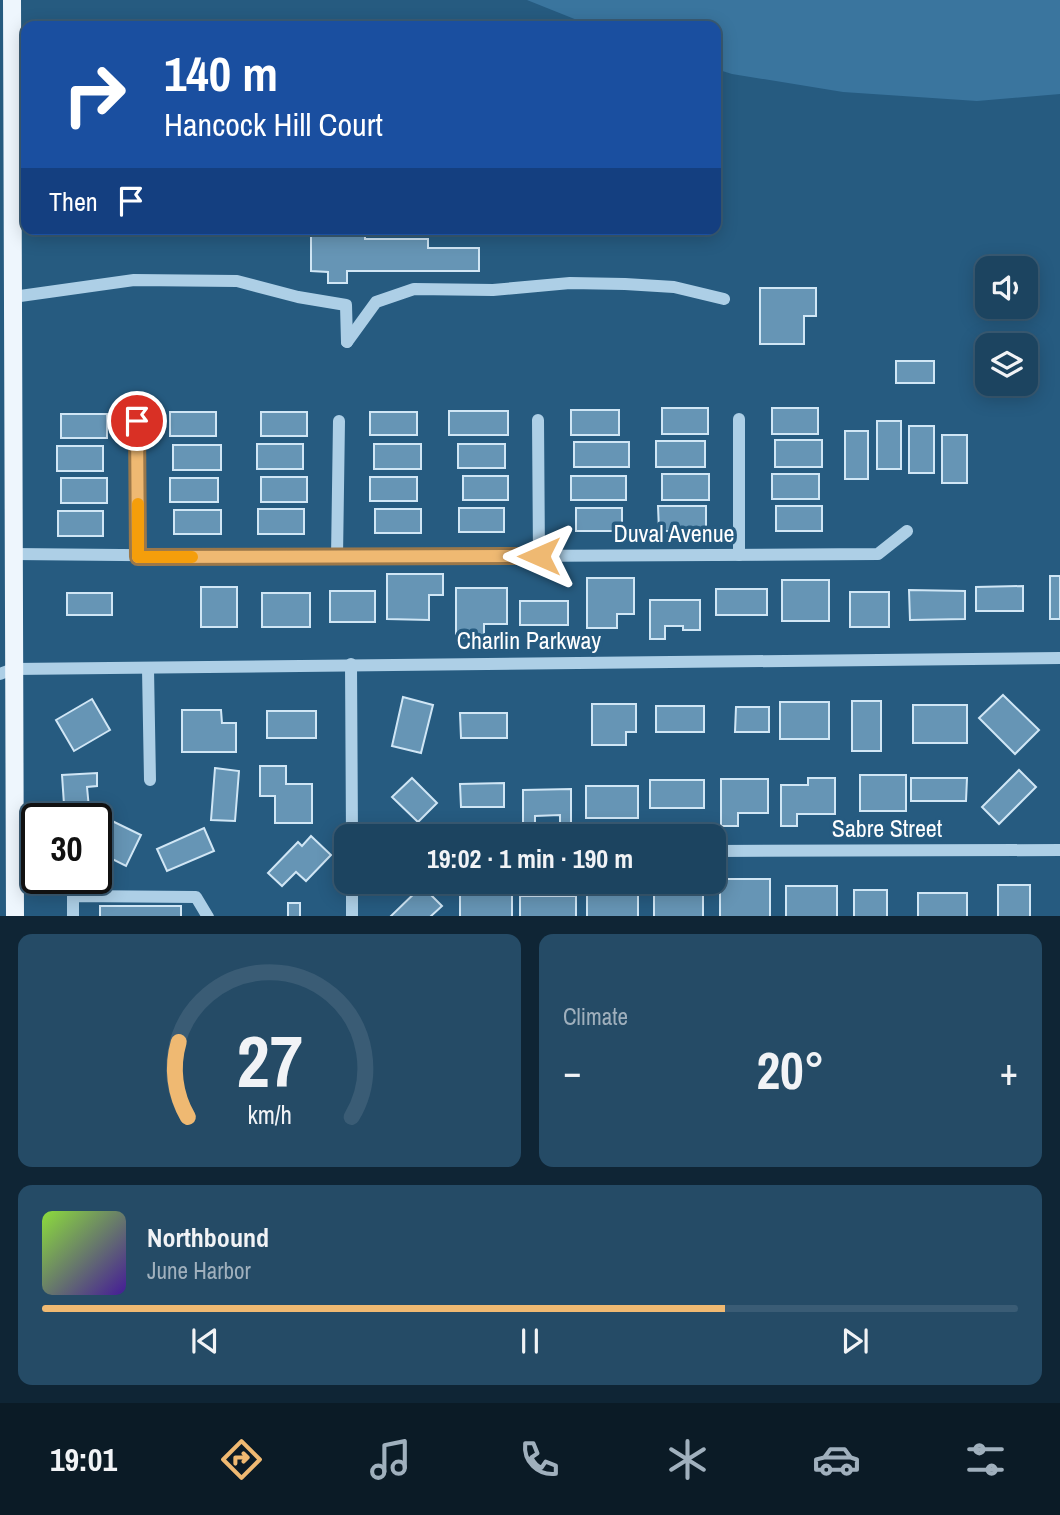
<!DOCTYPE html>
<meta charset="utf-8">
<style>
:root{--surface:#1c4460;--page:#254b66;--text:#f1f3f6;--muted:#a0b0bd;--line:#3a5c75;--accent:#efb972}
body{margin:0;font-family:"Archivo Narrow",sans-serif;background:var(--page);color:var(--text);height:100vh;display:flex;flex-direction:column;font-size:26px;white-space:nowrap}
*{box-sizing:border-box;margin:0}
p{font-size:23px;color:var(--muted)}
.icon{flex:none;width:38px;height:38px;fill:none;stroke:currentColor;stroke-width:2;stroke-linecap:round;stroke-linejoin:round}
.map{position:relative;height:916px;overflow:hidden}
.sheet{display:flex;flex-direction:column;gap:18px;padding:18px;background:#0f2535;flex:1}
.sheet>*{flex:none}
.banner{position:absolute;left:21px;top:21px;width:700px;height:214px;border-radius:14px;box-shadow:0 4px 18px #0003,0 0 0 2px var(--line);background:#1a4fa0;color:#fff;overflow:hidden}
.controls{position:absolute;left:975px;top:256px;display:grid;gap:14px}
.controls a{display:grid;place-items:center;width:63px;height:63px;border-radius:14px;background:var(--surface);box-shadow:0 4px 18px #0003,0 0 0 2px var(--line);font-size:35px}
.speed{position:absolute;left:21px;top:803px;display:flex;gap:14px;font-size:35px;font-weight:700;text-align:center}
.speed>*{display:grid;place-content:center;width:91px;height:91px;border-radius:50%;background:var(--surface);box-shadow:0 4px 18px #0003,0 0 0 2px var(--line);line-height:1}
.speed .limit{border:4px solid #111;border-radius:10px;background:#fff;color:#111}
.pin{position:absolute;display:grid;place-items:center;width:60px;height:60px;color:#fff;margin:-30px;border:4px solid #fff;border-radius:50%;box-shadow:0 2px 7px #0007}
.me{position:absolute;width:77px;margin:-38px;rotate:270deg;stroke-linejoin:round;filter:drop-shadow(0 0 5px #0008)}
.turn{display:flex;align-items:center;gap:24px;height:147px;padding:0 28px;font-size:32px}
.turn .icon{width:91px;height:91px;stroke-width:2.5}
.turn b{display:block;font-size:49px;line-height:60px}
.then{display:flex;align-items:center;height:66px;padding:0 28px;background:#0003;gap:14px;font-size:26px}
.big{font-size:52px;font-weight:700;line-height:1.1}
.sheet .card{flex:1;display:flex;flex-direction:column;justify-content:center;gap:10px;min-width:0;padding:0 24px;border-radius:14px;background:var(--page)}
.sheet .dial{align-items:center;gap:0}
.dial svg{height:182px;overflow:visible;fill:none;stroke:var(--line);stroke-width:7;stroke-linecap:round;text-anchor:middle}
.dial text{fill:var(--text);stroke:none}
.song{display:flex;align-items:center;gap:21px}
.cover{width:84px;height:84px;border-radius:10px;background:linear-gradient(135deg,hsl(90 70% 55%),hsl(260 70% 35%))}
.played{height:7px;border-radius:4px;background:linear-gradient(90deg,var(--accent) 70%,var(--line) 70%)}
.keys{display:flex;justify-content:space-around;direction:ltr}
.heat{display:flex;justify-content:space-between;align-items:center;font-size:38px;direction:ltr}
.sheet .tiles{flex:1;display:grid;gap:18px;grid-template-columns:1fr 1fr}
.card:last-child{grid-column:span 2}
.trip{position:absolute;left:334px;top:824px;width:392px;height:70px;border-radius:14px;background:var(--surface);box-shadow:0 4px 18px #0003,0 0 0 2px var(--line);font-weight:700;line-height:70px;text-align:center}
.tab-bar{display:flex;height:112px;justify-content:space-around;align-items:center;background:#0b1b26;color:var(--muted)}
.tab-bar .icon{width:49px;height:49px}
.tab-bar .on{color:var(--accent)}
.tab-bar b{font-size:32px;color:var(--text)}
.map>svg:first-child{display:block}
.green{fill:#3a759e}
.building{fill:#6695b5;stroke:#d0e6f5;stroke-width:2}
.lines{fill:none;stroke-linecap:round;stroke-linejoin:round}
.minor{stroke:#adcfe6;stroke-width:12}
.major{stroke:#eef6fd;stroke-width:18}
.route-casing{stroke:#9b784a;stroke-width:18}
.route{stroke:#efb972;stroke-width:12}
.slow{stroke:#f59e0b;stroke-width:12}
.labels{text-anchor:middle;stroke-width:7;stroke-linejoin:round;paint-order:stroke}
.street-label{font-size:24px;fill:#fff;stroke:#265b80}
</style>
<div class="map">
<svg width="1060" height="917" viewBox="0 0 1060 917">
<rect width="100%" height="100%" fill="#265b80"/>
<polygon class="green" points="527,0 1060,0 1060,94 977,101 843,92 732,74 716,69 716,26 592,26"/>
<g class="building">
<polygon points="311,229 365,229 365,239 428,239 428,248 479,248 479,271 347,271 347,283 328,283 328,272 311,271"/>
<polygon points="760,288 816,288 816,316 804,316 804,344 760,344"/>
<rect x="896" y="361" width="38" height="22"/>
<rect x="662" y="408" width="46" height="26"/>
<rect x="772" y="408" width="46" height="26"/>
<rect x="571" y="410" width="48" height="25"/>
<rect x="449" y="411" width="59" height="24"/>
<rect x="170" y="412" width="46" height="24"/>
<rect x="261" y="412" width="46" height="24"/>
<rect x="370" y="412" width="47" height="23"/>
<rect x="61" y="414" width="46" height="24"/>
<rect x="877" y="421" width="24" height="48"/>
<rect x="909" y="426" width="25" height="47"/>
<rect x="845" y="431" width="23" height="48"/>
<rect x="942" y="435" width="25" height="48"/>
<rect x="775" y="440" width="47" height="27"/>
<rect x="656" y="441" width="49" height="26"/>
<rect x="574" y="442" width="55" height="25"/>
<rect x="257" y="444" width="46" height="25"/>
<rect x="374" y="444" width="47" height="25"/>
<rect x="458" y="444" width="47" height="24"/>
<rect x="173" y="445" width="48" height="25"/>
<rect x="57" y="446" width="46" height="25"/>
<rect x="662" y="474" width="47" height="26"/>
<rect x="772" y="474" width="47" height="25"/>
<rect x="463" y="476" width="45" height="24"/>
<rect x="571" y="476" width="55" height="24"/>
<rect x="261" y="477" width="46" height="25"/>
<rect x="370" y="477" width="47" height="24"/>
<rect x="61" y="478" width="46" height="25"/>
<rect x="170" y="478" width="48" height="24"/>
<polygon points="658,506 706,506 706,531 659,531"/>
<rect x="776" y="506" width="46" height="25"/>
<rect x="459" y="508" width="45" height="24"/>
<rect x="576" y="508" width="46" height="23"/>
<rect x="258" y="509" width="46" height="25"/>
<rect x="375" y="509" width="46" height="24"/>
<rect x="174" y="510" width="47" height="24"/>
<rect x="58" y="511" width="45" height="25"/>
<polygon points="387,574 443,574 443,595 429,595 429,620 387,619"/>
<rect x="1050" y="576" width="10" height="43"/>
<polygon points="587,578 634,578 634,614 617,614 617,628 587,628"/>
<rect x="782" y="580" width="47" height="41"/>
<polygon points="1023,586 1023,611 976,611 976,587"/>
<rect x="201" y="587" width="36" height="40"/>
<polygon points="456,588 507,588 507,624 484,624 484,638 456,638"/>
<rect x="716" y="589" width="51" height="26"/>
<polygon points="909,590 965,591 965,619 910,620"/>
<rect x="330" y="591" width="45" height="31"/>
<rect x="850" y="592" width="39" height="35"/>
<rect x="67" y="593" width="45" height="22"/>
<rect x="262" y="593" width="48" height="34"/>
<polygon points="650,600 700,600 700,630 683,630 683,626 665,626 665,639 650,639"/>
<rect x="520" y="601" width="48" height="24"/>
<polygon points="1003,695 1039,730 1015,754 979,718"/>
<polygon points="403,697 433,705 421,753 392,746"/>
<polygon points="92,699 110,730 74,751 56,720"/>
<rect x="852" y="701" width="29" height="50"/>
<rect x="780" y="702" width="49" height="37"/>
<polygon points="592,704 636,704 636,732 626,732 626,745 592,745"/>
<rect x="913" y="705" width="54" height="38"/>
<rect x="656" y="706" width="48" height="26"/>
<polygon points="736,707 769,707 769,732 735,732"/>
<polygon points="182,710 221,710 222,723 236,723 236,752 182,752"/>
<rect x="267" y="711" width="49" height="27"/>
<polygon points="460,713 507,713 507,738 461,738"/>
<polygon points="260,766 286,766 286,784 312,784 312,823 275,823 275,796 260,796"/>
<polygon points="215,768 239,771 235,821 211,820"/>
<polygon points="1019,770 1036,787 999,824 982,807"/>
<polygon points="97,773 97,786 87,787 90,819 65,819 62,775"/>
<rect x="860" y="775" width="46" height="36"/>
<polygon points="412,778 437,803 418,822 392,797"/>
<polygon points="808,778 835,778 835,814 797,814 797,826 781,826 781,785 808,785"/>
<polygon points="911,778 967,778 966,801 911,801"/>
<polygon points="721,779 768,779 768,813 738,813 738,826 721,826"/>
<rect x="650" y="780" width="54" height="28"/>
<polygon points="504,783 504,807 461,807 460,784"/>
<rect x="586" y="786" width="52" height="32"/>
<polygon points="571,789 571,829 560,829 560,815 535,816 535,828 523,828 523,790"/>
<polygon points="108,819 141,835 126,866 96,851 96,843"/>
<polygon points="204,828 214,851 167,871 157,849"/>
<polygon points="311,836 331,855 306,881 296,872 282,886 268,873 298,842 302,846"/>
<rect x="720" y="879" width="50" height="38"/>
<polygon points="587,882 598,882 598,895 638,895 638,917 587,917"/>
<polygon points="684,882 703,882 703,917 654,917 654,887 684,887"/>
<rect x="998" y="885" width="32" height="32"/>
<polygon points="422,886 442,906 430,917 390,917"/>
<rect x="786" y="886" width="51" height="31"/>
<rect x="460" y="890" width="52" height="27"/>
<rect x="854" y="890" width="33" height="27"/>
<rect x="918" y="893" width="49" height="24"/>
<rect x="520" y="896" width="56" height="21"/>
<rect x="288" y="903" width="12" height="14"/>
<rect x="100" y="906" width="81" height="11"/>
</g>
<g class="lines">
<g class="minor">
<polyline points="13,297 134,280 237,281 298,297 346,305 347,342"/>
<polyline points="347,342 376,302 414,289 493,290 570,283 625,284 674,287 724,299"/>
<polyline points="739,419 739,555"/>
<polyline points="538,420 539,556"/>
<polyline points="137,421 138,557"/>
<polyline points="13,554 337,557 878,554 907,531"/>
<polyline points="337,557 339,421"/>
<polyline points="351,664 352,836"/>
<polyline points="148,669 150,780"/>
<polyline points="0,674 13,669 1060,658"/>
<polyline points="714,851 1060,850"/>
<polyline points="352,882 352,917"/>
<polyline points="73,917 73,896 196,897 208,917"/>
</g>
<polyline class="major" points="12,0 15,917"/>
</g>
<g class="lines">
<g class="route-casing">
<polyline id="route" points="137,421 138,557 539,556"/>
</g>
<use href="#route" class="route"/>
<polyline class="slow" points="138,504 138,557 192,557"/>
</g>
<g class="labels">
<g class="street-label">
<text x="674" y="542">Duval Avenue</text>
<text x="529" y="649">Charlin Parkway</text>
<text x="887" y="837">Sabre Street</text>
</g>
</g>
</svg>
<div class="controls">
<a><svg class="icon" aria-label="sound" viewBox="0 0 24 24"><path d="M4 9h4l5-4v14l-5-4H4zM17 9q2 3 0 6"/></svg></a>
<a><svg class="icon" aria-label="layers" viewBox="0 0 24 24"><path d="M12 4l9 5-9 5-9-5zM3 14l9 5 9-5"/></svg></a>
</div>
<div class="speed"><div class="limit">30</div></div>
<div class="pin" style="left:137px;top:421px;background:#d93025"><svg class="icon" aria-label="arrive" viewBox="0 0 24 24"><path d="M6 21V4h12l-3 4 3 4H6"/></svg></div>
<svg class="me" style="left:539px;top:556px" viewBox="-20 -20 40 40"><path d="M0-17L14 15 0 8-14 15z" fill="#efb972" stroke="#fff" stroke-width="4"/></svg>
<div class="trip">19:02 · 1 min · 190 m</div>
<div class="banner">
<div class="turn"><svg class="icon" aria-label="right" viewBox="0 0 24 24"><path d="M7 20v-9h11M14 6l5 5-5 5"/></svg><div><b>140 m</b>Hancock Hill Court</div></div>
<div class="then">Then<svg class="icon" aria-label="arrive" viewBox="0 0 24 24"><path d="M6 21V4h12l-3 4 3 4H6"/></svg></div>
</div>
</div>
<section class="sheet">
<div class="tiles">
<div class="card dial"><svg viewBox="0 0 100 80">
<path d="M14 69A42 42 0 1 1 86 69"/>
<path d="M14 69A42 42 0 0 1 10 36" stroke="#efb972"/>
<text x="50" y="56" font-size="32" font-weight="700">27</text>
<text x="50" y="72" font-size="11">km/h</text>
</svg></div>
<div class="card"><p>Climate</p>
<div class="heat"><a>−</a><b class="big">20°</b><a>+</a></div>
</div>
<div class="card">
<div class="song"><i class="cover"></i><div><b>Northbound</b><p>June Harbor</p></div></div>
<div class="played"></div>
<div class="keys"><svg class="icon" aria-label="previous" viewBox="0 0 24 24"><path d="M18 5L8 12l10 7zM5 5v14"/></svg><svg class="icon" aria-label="pause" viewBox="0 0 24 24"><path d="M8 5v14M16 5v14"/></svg><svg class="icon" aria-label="next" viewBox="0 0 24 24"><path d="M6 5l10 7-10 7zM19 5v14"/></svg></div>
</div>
</div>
</section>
<nav class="tab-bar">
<b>19:01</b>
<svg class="icon on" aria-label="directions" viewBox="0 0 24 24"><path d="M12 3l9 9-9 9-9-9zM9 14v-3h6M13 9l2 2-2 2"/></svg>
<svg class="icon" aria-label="music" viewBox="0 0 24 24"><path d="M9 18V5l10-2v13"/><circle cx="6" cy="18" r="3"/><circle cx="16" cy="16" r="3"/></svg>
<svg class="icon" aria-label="phone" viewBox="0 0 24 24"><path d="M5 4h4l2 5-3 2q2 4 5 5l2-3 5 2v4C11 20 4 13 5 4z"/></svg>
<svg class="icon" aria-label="climate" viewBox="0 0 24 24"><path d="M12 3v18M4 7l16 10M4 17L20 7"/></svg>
<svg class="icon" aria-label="car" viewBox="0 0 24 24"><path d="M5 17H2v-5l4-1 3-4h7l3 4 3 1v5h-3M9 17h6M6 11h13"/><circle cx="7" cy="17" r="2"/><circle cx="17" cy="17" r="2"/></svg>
<svg class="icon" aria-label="filters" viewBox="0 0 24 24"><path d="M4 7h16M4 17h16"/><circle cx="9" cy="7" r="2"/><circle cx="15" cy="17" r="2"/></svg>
</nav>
